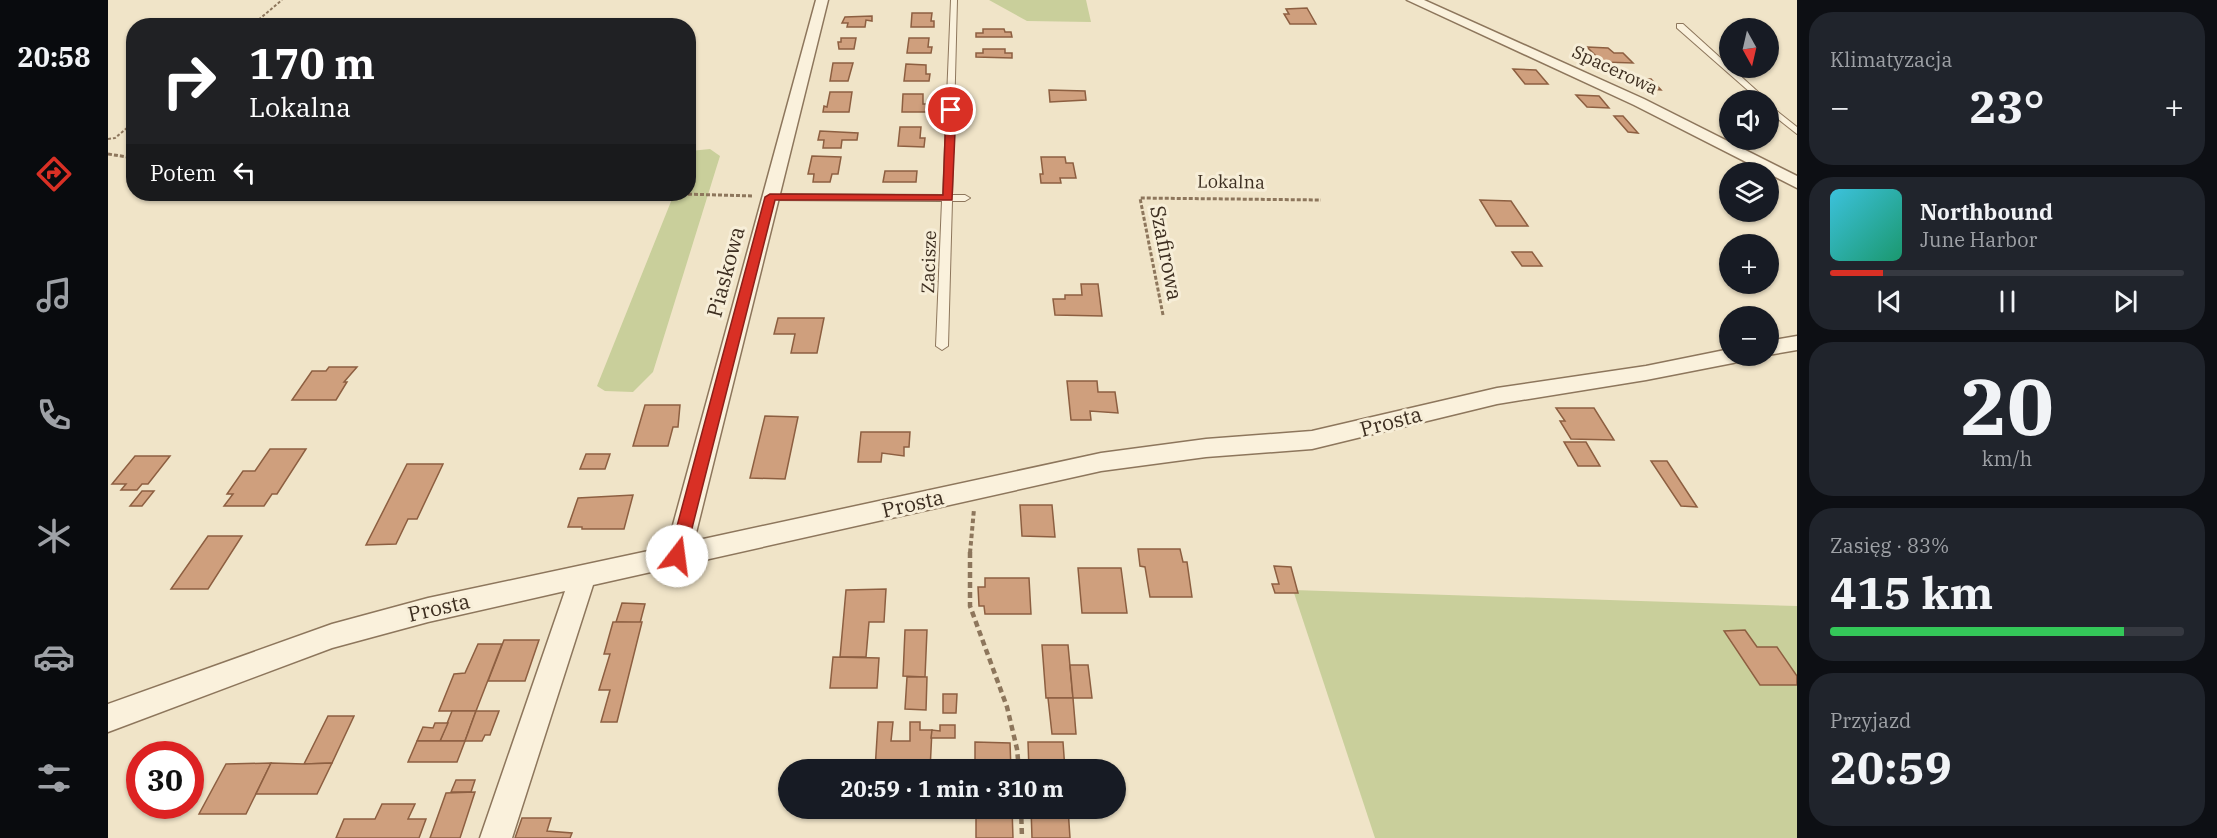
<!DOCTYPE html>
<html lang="pl">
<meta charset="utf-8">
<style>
:root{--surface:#171b24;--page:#20242c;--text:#f1f3f6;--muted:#9ea1a6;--line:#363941;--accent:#d93025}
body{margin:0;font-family:"IBM Plex Serif",serif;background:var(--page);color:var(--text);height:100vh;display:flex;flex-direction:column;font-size:22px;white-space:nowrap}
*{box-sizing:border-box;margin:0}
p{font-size:20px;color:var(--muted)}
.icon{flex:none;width:33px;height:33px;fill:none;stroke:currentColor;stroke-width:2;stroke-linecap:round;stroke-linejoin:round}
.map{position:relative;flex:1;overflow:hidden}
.sheet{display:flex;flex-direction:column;gap:12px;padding:12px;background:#0d0f14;width:420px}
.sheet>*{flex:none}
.banner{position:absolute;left:18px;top:18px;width:570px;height:183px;border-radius:24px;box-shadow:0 2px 4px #0004;background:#202124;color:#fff;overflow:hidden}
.needle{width:39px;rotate:172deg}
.tools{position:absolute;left:1611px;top:18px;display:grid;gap:12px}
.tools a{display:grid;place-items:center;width:60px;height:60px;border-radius:50%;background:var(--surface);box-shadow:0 2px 4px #0004;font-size:30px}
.speed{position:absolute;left:18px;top:741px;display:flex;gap:12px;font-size:30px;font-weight:700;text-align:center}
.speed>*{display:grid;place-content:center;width:78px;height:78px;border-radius:50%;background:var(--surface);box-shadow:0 2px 4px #0004;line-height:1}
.speed .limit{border:9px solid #d22;background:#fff;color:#111}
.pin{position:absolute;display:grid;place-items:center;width:51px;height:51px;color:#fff;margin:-26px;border:3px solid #fff;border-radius:50%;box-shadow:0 2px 6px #0007}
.me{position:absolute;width:66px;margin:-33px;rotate:15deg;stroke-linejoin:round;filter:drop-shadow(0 0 4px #0008)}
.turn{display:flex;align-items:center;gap:21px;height:126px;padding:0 24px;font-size:27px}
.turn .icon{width:78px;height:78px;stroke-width:2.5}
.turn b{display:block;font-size:42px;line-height:51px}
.then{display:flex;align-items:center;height:57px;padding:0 24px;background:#0003;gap:12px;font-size:22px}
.big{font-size:45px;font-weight:800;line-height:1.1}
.sheet .card{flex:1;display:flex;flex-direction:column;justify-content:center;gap:9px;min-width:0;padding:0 21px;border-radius:24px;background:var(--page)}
.sheet .dial{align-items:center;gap:0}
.dial b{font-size:78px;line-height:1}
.song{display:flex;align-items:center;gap:18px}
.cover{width:72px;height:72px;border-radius:9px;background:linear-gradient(135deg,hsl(190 70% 55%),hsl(160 70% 35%))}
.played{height:6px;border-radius:3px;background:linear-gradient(90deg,var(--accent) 15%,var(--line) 15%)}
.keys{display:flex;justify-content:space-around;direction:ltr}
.heat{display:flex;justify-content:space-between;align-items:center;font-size:33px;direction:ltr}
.charge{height:9px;border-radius:4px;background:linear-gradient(90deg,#34c759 83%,var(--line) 0)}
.trip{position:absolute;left:670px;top:759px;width:348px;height:60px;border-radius:30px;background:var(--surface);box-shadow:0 2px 4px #0004;font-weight:800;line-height:60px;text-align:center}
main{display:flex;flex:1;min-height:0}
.menu{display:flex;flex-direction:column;width:108px;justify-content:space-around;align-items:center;background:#090b0e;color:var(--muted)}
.menu .icon{width:42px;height:42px}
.menu .current{color:var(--accent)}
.menu b{font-size:27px;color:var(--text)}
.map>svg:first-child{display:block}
.green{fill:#c9cf9b}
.building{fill:#cf9f7d;stroke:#8d5f41;stroke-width:1.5}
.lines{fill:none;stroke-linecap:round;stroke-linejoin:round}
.service-casing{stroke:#8d765c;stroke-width:2}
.minor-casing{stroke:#8d765c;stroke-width:3}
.path-far3{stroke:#8d765c;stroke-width:2;stroke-dasharray:3 2;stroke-linecap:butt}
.path-far2{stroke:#8d765c;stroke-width:3;stroke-dasharray:4 2;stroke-linecap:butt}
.path-far1{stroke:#8d765c;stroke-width:4;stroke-dasharray:4.5 3;stroke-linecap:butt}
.path{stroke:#8d765c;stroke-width:4.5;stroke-dasharray:6 4;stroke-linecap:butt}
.service{fill:#faf1dc;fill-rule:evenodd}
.minor{fill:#faf1dc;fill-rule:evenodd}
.route{fill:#d93025;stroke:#8d1f18;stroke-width:1.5}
.labels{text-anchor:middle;stroke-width:6;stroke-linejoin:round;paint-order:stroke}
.far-street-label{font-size:18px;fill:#3d2e20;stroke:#f7eed8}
.street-label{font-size:21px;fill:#3d2e20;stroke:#f7eed8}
</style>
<main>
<nav class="menu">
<b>20:58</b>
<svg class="icon current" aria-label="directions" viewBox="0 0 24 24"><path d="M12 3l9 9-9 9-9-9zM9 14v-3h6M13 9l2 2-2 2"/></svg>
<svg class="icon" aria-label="music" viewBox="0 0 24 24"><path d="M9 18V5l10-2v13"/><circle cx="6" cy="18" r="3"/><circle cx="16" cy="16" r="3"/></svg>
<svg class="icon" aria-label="phone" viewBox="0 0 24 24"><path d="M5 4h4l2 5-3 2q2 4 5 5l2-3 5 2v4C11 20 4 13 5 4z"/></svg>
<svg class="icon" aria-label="climate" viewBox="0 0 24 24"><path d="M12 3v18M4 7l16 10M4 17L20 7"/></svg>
<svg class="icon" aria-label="car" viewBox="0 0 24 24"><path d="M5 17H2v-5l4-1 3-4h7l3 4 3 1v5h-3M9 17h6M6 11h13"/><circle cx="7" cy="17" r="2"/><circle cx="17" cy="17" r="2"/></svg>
<svg class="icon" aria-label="filters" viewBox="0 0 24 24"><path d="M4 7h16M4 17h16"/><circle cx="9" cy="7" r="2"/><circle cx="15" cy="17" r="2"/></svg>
</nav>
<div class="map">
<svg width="1689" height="838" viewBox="0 0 1689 838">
<rect width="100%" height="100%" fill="#f0e4c8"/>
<g class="green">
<polygon points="881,0 978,0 983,22 919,21"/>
<polygon points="602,149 612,156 545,372 525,392 497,391 489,386 566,194 580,194 582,151"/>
<polygon points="1185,590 1689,606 1689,838 1267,838"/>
</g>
<g class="building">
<polygon points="1199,8 1208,24 1182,24 1176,14 1181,14 1178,9"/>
<polygon points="804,13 824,13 823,21 826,21 826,27 803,27"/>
<polygon points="764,16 764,21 758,20 757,27 739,27 740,23 734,23 737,17"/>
<polygon points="875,29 896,29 897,32 903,32 904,37 868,37 868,33 875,33"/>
<polygon points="733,38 748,38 746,49 731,49 730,42 733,42"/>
<polygon points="801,38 821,38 820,47 824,47 823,53 799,53"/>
<polygon points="1479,47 1500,48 1506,53 1515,53 1525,63 1494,62"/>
<polygon points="875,49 897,49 897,53 904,53 904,58 868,57 868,53 875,53"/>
<polygon points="725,63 745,63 740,81 722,81"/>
<polygon points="798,64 818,65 818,74 822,74 821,81 796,81"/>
<polygon points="1405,69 1428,70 1440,84 1417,84"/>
<polygon points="1527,79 1543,79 1553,90 1537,89"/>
<polygon points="941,90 977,91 978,100 942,102"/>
<polygon points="722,92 744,92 741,112 715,112 716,106 719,107"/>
<polygon points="795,94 815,94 815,104 820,104 819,112 794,112"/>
<polygon points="1468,95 1491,96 1501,108 1479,107"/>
<polygon points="1506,116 1515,116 1530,133 1520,132"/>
<polygon points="792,127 813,127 812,138 817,138 816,147 790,146"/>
<polygon points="712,131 750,133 749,140 734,140 733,148 715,148 716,140 710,140"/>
<polygon points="704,156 733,157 730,174 724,174 722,182 705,182 706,174 700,174"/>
<polygon points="933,157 957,157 958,163 965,163 968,178 952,178 953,183 933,183 932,174 935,174"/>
<polygon points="777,171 809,171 808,182 775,182"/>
<polygon points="1372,200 1403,201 1420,226 1388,226"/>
<polygon points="1404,252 1424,252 1434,266 1414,266"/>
<polygon points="973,284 990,284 994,316 947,315 945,299 957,299 957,295 974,295"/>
<polygon points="670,318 716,318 709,353 683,353 687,334 666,334"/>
<polygon points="221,367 249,367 236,382 239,382 228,400 184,400 204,371 218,371"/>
<polygon points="959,381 989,381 990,392 1007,392 1010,413 982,411 983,420 963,420"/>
<polygon points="537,405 572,405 570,427 565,427 560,446 525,446"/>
<polygon points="1448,408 1486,408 1506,440 1463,439 1452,421 1457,421"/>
<polygon points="657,416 690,417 677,479 642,478"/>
<polygon points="753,432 802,432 801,447 796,447 796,456 774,453 773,462 750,462"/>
<polygon points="1456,442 1478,442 1492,466 1470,466"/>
<polygon points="162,449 198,449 169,494 164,494 156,506 116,506 125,494 119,494 135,471 147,471"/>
<polygon points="478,454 502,454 497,469 472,469"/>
<polygon points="27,456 62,456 40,484 34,484 29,490 13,490 18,484 4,484"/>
<polygon points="1543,461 1559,461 1589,507 1573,506"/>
<polygon points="299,464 335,464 309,519 300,519 288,544 258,545"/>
<polygon points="34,491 46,491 34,506 22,506"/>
<polygon points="525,495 516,529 474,529 474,527 460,527 470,498"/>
<polygon points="912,505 944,505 947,537 914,536"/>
<polygon points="100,536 134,536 100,589 63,589"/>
<polygon points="1030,549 1072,549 1075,562 1079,562 1084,597 1042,597 1037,567 1032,566"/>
<polygon points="1166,566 1183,567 1190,593 1167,593 1164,584 1171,584"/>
<polygon points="970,568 1013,568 1019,613 974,613"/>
<polygon points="877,578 921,578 923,614 877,614 876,606 871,606 870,587 877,587"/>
<polygon points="778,589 776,622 761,622 758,657 732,657 738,590"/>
<polygon points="514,603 537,604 532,623 508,622"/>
<polygon points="505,622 534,622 509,722 493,722 502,690 491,690 502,654 496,654"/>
<polygon points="797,630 819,630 817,677 795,676"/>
<polygon points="1637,630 1649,647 1669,647 1689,676 1689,685 1652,685 1616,631"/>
<polygon points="396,640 431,640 417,681 380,681"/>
<polygon points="370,644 394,644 368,711 331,711 346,674 357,673"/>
<polygon points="934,645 960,645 965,698 938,698"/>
<polygon points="725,657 771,658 769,688 722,688"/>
<polygon points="962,665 980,665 984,698 965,698"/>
<polygon points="799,677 819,677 818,710 797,709"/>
<polygon points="835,694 849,694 848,713 835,713"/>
<polygon points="940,698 965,698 968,734 944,734"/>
<polygon points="344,711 368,711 357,741 332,741"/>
<polygon points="368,711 391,711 382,735 377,735 374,741 357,741"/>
<polygon points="220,716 246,716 224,763 196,764"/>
<polygon points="770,722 785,722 783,741 802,741 802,722 812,722 812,730 824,730 822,770 767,770"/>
<polygon points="327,723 340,723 332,741 309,741 315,727 325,728"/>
<polygon points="832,725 847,725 847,738 823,738 824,730 832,731"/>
<polygon points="309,741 357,741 349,762 300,762"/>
<polygon points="867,742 902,743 903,770 867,770"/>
<polygon points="920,742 955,742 957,770 921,770"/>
<polygon points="163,763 138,814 91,814 118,764"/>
<polygon points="163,763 196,764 224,763 209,794 148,794"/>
<polygon points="348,780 367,780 363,792 343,792"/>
<polygon points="367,792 352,838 322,838 338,793"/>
<polygon points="274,804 307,804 300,819 318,819 311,838 228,838 236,819 267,819"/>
<polygon points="868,808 904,808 905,838 868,838"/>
<polygon points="923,808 960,808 962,838 924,838"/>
<polygon points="414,818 443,818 439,831 464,833 462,838 407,838"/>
</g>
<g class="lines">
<g class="service-casing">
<g id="service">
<polygon points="843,0 849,0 844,195 857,195 862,198 857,201 844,201 840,346 834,350 828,346 834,201 662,200 657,197 662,194 835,195"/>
<polygon points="1569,24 1575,24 1659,100 1651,100 1569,28"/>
<polygon points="1660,104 1689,127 1689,134 1660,111"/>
</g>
</g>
<g class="minor-casing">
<g id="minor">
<polygon points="708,0 720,0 586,541 993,453 1098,439 1204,431 1389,388 1538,366 1622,349 1622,356 1636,356 1632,361 1625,363 1538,380 1389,404 1204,449 1098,457 993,471 485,585 404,838 372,838 457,591 320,622 224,648 0,732 0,704 224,624 320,598 559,547"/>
<polygon points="1299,0 1316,0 1536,99 1689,176 1689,188 1526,105"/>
<polygon points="1689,336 1689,350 1660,355 1660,341"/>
</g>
</g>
<g class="path-far3">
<polyline points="143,26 174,0"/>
<polyline points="0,139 7,138 26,122"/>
</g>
<g class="path-far2">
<polyline points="0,154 26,158"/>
<polyline points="574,194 646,196"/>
<polyline points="1055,315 1032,198 1213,200"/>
</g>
<polyline class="path-far1" points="862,553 866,509"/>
<g class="path">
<polyline points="862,552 862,606 899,707 909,749 911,770"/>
<polyline points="913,808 914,838"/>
</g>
<use href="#service" class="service"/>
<use href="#minor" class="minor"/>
</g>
<polygon class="route" points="843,107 848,110 844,200 667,200 577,556 575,560 569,562 564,560 561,556 657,197 662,194 835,195 838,110"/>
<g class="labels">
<g class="far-street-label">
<text transform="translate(1507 70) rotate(25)" y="6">Spacerowa</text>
<text transform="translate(1123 182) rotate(1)" y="6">Lokalna</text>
<text transform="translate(821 262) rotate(-88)" y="6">Zacisze</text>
</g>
<g class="street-label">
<text transform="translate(1058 253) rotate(79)" y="7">Szafirowa</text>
<text transform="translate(618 272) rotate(-75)" y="7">Piaskowa</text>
<text transform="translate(1283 422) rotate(-15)" y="7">Prosta</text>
<text transform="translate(805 504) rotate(-13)" y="7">Prosta</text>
<text transform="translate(331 608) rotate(-13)" y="7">Prosta</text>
</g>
</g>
</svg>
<div class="tools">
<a><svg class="needle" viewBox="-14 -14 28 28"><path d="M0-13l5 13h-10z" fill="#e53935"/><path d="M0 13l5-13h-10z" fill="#9ea1a6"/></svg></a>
<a><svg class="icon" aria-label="sound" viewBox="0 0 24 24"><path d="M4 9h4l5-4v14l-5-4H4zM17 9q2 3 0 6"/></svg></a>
<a><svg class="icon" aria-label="layers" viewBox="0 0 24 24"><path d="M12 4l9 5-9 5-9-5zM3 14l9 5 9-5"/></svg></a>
<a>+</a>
<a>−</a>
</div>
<div class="speed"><div class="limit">30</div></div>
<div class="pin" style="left:843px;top:110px;background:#d93025"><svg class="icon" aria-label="arrive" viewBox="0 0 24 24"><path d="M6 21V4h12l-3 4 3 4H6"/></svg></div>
<svg class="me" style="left:569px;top:556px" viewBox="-20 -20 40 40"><circle r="19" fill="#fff"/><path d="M0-13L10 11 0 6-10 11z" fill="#d93025"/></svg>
<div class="trip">20:59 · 1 min · 310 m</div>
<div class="banner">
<div class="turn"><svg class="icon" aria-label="right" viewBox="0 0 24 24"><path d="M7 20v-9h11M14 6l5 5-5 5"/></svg><div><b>170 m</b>Lokalna</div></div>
<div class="then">Potem<svg class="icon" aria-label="left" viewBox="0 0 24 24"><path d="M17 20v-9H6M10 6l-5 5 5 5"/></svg></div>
</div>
</div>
<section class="sheet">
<div class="card"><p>Klimatyzacja</p>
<div class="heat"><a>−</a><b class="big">23°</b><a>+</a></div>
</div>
<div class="card">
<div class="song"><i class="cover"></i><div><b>Northbound</b><p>June Harbor</p></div></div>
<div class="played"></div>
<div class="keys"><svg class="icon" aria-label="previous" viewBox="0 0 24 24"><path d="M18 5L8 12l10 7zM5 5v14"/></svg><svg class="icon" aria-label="pause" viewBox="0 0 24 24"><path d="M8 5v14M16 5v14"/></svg><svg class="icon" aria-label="next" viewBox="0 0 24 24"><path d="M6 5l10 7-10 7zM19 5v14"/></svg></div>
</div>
<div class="card dial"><b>20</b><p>km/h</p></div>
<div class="card"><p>Zasięg · 83%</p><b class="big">415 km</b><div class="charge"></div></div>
<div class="card"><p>Przyjazd</p><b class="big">20:59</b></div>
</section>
</main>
